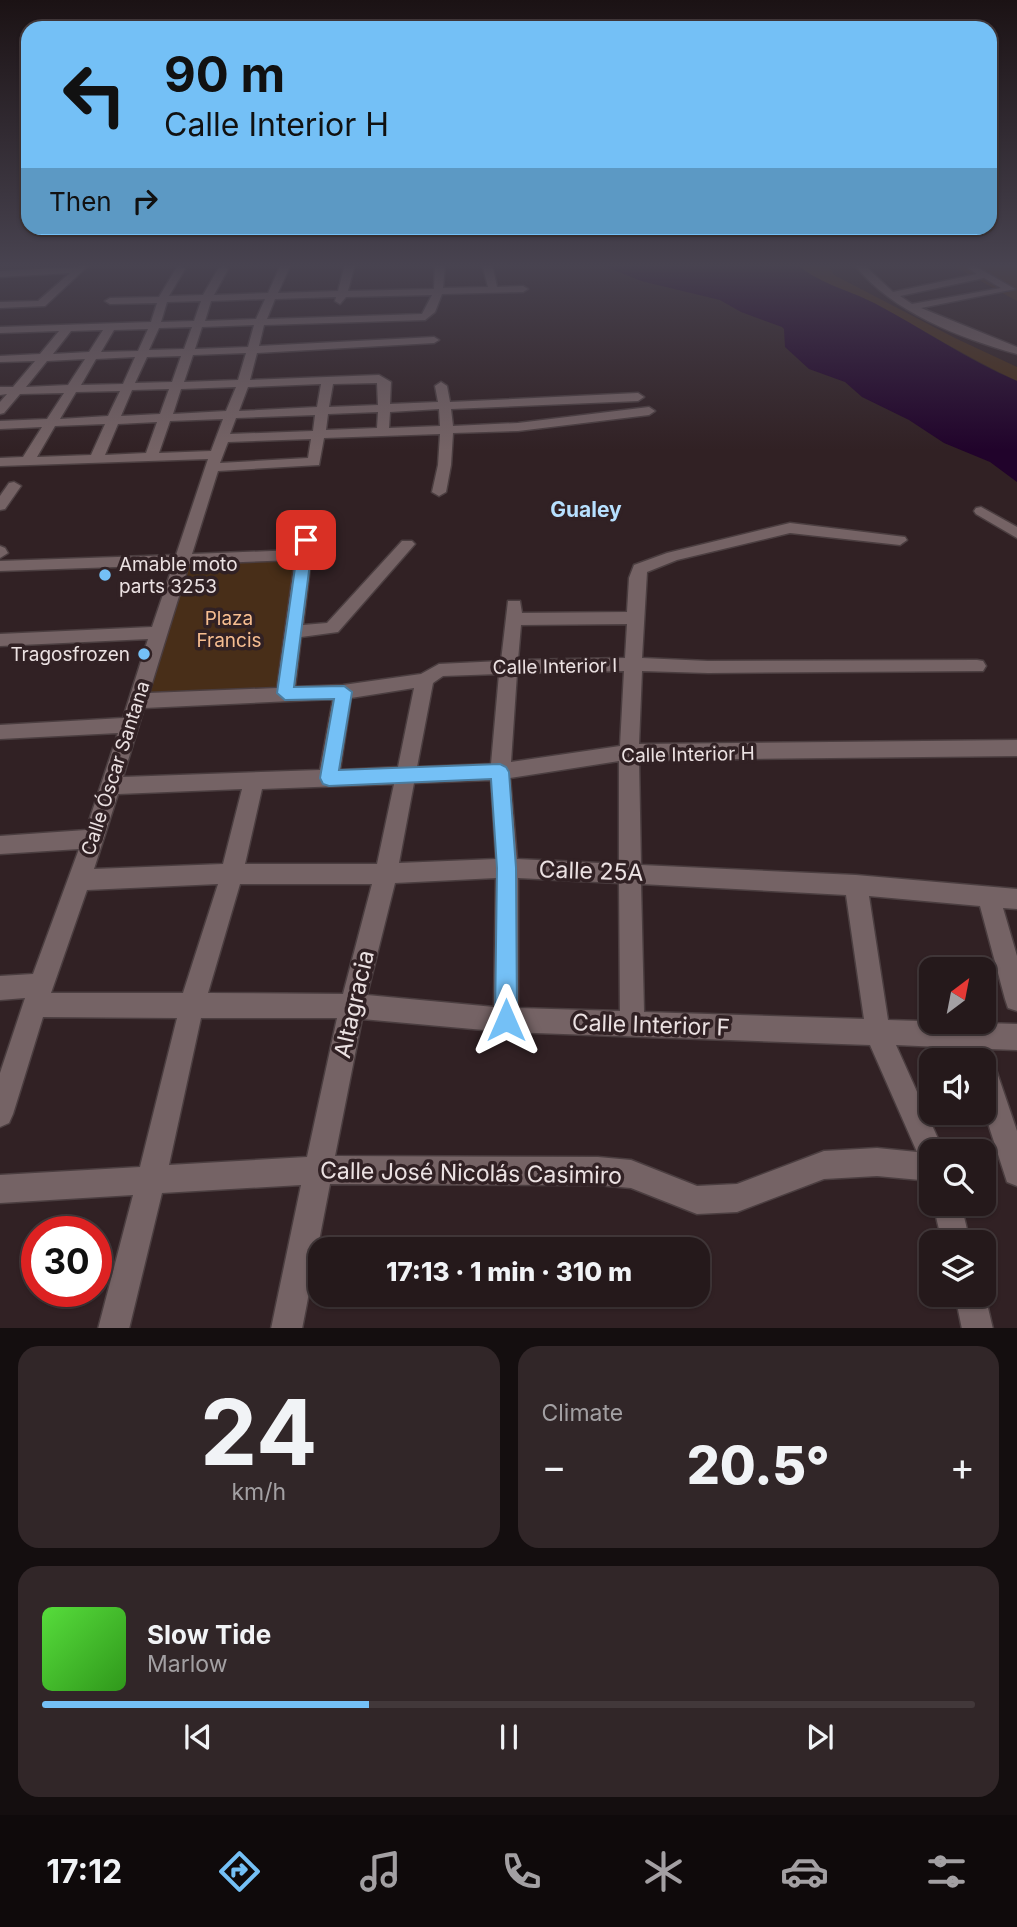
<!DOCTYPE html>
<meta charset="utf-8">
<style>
:root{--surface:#25191b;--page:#312628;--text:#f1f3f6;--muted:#a3a0a3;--line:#42383a;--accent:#74c0f6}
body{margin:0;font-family:Inter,sans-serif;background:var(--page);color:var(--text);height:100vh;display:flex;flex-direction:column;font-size:26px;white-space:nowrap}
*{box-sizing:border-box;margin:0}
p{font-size:23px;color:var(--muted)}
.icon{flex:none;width:38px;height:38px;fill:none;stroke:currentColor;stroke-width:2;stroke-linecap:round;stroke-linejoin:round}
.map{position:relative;height:1328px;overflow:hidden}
.drawer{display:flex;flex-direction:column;gap:18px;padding:18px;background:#140e0f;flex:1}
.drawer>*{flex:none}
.guide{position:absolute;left:21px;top:21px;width:976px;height:214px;border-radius:21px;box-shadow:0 2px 5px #0004,0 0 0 2px var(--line);background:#74c0f6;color:#111;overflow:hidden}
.needle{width:46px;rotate:32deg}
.buttons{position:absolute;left:919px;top:957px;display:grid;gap:14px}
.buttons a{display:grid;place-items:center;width:77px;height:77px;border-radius:14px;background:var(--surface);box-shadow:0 2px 5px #0004,0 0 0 2px var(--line);font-size:35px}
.speed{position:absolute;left:21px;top:1216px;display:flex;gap:14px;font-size:35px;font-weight:700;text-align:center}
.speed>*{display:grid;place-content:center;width:91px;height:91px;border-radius:50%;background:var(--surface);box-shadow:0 2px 5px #0004,0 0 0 2px var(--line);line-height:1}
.speed .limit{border:10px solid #d22;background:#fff;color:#111}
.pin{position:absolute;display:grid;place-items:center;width:60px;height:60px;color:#fff;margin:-30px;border-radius:14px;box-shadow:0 4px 10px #0006}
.me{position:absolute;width:77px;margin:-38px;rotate:0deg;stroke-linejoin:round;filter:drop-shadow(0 0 5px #0008)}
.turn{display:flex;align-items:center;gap:24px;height:147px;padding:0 28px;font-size:32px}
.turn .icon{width:91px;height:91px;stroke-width:2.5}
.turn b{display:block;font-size:49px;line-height:60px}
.then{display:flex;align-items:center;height:66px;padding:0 28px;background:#0003;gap:14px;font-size:26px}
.big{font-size:52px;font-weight:800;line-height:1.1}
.drawer .widget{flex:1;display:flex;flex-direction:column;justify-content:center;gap:10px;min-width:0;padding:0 24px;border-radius:21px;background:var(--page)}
.drawer .dial{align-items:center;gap:0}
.dial b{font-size:91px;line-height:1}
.song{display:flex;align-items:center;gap:21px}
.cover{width:84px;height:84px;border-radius:10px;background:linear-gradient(135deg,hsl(110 70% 55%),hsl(110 70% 35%))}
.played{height:7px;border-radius:4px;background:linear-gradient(90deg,var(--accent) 35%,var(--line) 35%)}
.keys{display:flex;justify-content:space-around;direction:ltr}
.heat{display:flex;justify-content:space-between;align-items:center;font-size:38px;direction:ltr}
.drawer .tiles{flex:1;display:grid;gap:18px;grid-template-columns:1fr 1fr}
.widget:last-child{grid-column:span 2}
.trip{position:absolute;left:308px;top:1237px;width:402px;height:70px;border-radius:21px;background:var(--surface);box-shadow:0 2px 5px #0004,0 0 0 2px var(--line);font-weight:800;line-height:70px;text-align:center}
.tab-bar{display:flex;height:112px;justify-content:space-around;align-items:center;background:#0f0a0b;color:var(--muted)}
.tab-bar .icon{width:49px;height:49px}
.tab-bar .active{color:var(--accent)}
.tab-bar b{font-size:32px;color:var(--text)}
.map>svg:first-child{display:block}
.green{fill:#482e18}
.water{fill:#21032b}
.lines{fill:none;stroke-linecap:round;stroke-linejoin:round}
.minor-casing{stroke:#4b3e40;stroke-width:3}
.minor{fill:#756365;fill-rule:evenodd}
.route{fill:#74c0f6;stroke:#4b7da0;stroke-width:2}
.poi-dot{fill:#74c0f6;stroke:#312124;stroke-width:2.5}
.labels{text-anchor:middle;stroke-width:7;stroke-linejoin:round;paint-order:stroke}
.poi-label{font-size:19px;fill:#ebe1e2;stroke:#312124;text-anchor:start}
.park-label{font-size:19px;fill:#f6bd90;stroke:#312124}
.street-label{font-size:19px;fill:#ebe1e2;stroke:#312124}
.neighbourhood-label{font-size:21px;font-weight:bold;fill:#b7e0ff;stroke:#312124}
.near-street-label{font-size:23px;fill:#ebe1e2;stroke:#312124}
</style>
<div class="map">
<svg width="1017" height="1329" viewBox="0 0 1017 1329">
<rect width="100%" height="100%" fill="#312124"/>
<g class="green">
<path d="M797,264H828L834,275L955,338L1017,367V381C968,358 922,329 874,303C849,290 819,284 797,264Z"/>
<polygon points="950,264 1017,264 1017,301"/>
<polygon points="299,558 280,689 144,695 188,562"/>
</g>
<path class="water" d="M599,264H797C819,284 849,290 874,303C922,328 967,360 1017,381V482L990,462L944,443L909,420L862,397L845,382L809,369L785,347L784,329L782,327L741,312L720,300L641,281Z"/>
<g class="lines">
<g class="minor-casing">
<g id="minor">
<polygon points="80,264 90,264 45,306 0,308 0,302 38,301 70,273 0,277 0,271 77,267"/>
<path d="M281,264H291L278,293L338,291L345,264H355L348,291L434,289L435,264H445L443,288L488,287L482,264H492L497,287L523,286L528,289L523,292L442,294L435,312L425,320L264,325L259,346L434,337L439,340L434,343L257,353L250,380L379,375L391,382L390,404L438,402L435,386L441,382L447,386L450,402L638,393L644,397L638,401L451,409L453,426L518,423L649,407L655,411L649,415L518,431L453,433L451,465L446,492L439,496L432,492L438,465L440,434L324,438L319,465L218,471L192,554L297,550L302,517L309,513L316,517L303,625L327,623L402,541H412L415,544L338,632L301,637L295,687L343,685L421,674L439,664L501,661L508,601H520L522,613L627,612L629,578L634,565L667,553L790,523L905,537L907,540L900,545L790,533L677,560L647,572L642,658L708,661L977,660L983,661L986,666L983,671L708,673L642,671L639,744L1017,740V756L639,760L641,865L856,875L1017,889V909L1003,908L1017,956V1011L1008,1008L1005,999L980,906L869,896L888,1020L1017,1024V1050L989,1049L1017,1131V1186L1007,1182L984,1111V1060H967L963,1048L896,1045L944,1152H931V1181L877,1176L824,1179L737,1212L697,1214L631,1188L598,1185L330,1184L302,1329H271L301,1185L162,1193L129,1329H98L133,1195L0,1203V1175L140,1167L177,1018L43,1017L13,1114L9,1123L0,1127V1073L25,998L0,1000V976L33,974L79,849L0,854V836L86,830L118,733L0,739V725L123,718L148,639L0,646V634L152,627L173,565L0,571V561L176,555L208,459L0,466V458L23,457L42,427L0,429V421L47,419L64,393L20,394L4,413L0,414V402L7,394L0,395V387H13L35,361L0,362V356L40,354L59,331L0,333V327L151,322L157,303L110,304L105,301L110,298L159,297L177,267L180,266L185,269L169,296L203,295L218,269L223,266L228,269L214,295L268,293ZM432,295L422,314L267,319L275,299L336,297L335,301L340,304L346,297ZM265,299L256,319L205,321L211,301ZM201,301L194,321L161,322L167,302ZM254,325L248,347L195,349L202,327ZM192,327L184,349L149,350L159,328ZM148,329L138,351L101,352L114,330ZM103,330L89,352L53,354L71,331ZM246,353L238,380L184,382L193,355ZM181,356L172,382L135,383L147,357ZM135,357L123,384L81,385L96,359ZM85,359L68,385L26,387L47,361ZM321,384L317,407L239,411L248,387ZM333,384L377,383L378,405L329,407ZM236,387L226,411L173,414L181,389ZM169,389L160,414L121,416L132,390ZM120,391L108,416L60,419L76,392ZM439,409L440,426L389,428L390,412ZM378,412L377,428L326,430L328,414ZM315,415L313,431L230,434L236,418ZM223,419L211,451L159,453L170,421ZM157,422L146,453L105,455L118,424ZM105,424L91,455L37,457L55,426ZM311,439L308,458L220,463L228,442ZM295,560L277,688L149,693L189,564ZM627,624L625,658L518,660L521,625ZM624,671L620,746L511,762L517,673ZM499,674L491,764L417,767L433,683L443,676ZM414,688L398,767L340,770L351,698ZM333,699L320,770L123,777L144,708ZM619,761V864L517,859L510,778ZM491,780L496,859L399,863L414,783ZM394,784L377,864H245L262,789ZM242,789L223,864L94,869L118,794ZM496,878L494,1007L367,995L395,883ZM518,878L619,883L620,1011L518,1008ZM218,884L183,993H51L87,890ZM240,884H372L343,994L208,993ZM641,884L846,895L864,1019L644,1012ZM201,1018H337L307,1157L169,1165ZM362,1019L506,1032L870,1045L917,1152L877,1148L824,1151L737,1184L697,1186L631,1160L598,1157L335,1156Z"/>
<path d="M854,264H863L893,292L977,274L968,268L973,265L1015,289L921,308L1017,347V354C960,338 891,312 854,264ZM984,278L1001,288L912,304L900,296Z"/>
<polygon points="14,482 21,486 5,509 0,510 0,496 9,483"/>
<polygon points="981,507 1017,527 1017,538 976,514 974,511 976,508"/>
<polygon points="0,546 5,548 8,553 0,558"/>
<polygon points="933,1204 961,1204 970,1242 942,1242"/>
<polygon points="984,1291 993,1329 962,1329 955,1295 984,1295"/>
</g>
</g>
<use href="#minor" class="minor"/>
</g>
<linearGradient id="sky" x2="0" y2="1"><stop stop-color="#1b1214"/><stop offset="0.59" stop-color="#484350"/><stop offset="1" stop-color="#484350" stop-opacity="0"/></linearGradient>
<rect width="1017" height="450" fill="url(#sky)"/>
<polygon class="route" points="306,535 313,540 294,687 344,686 352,692 339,770 500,764 506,767 509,772 516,868 517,1020 514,1028 506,1031 498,1028 495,1020 497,868 491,779 329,786 323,784 320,778 334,699 285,700 277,693 299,540"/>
<g class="poi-dot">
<circle cx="105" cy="575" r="7"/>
<circle cx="144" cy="654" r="7"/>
</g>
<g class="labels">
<g class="poi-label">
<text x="119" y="571">Amable moto<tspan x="119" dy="22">parts 3253</tspan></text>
<text x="130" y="661" text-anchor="end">Tragosfrozen</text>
</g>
<g class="park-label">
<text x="229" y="625">Plaza<tspan x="229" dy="22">Francis</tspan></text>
</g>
<g class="street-label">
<text transform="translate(555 666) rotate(-1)" y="7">Calle Interior I</text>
<text transform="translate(688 754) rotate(-1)" y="7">Calle Interior H</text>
<text transform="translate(115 768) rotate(-72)" y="7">Calle Óscar Santana</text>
</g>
<g class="neighbourhood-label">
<text x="586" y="517">Gualey</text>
</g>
<g class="near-street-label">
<text transform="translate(591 871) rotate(2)" y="8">Calle 25A</text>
<text transform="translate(354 1004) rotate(-77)" y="8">Altagracia</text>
<text transform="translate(651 1025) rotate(2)" y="8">Calle Interior F</text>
<text transform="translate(471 1173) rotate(1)" y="8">Calle José Nicolás Casimiro</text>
</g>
</g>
</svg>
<div class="buttons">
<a><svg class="needle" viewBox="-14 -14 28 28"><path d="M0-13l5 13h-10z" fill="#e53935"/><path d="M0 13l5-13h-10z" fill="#a3a0a3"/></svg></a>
<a><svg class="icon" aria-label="sound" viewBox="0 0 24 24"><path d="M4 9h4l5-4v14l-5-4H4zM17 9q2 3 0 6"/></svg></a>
<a><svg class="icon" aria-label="search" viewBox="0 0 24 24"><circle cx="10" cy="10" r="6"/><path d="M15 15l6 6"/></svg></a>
<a><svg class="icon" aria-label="layers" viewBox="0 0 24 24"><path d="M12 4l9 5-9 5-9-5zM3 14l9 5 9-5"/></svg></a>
</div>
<div class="speed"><div class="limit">30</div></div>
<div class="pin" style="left:306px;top:540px;background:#d93025"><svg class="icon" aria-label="arrive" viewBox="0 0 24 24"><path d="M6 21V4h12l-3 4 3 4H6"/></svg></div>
<svg class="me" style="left:506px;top:1020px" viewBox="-20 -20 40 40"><path d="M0-17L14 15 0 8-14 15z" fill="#74c0f6" stroke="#fff" stroke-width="4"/></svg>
<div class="trip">17:13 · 1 min · 310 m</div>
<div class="guide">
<div class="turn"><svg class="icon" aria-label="left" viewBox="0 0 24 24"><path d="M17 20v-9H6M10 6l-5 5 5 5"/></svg><div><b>90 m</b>Calle Interior H</div></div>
<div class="then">Then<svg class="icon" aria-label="right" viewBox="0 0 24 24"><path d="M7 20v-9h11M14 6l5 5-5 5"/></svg></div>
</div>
</div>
<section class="drawer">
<div class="tiles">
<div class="widget dial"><b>24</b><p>km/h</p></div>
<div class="widget"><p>Climate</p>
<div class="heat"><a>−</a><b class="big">20.5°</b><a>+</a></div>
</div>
<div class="widget">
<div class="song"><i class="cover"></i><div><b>Slow Tide</b><p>Marlow</p></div></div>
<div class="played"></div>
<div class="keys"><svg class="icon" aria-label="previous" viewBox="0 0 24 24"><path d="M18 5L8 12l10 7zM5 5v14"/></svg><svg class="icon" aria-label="pause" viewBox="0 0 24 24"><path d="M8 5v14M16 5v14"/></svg><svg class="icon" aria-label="next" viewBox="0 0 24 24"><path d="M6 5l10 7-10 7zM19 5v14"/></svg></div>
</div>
</div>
</section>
<nav class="tab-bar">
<b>17:12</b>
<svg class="icon active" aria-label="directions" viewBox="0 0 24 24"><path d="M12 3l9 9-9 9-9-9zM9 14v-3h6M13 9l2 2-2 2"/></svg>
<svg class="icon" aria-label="music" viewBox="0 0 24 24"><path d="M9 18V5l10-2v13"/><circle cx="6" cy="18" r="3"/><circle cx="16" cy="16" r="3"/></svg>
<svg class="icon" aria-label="phone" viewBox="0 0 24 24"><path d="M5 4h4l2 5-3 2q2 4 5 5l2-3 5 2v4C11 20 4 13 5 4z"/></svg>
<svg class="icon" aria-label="climate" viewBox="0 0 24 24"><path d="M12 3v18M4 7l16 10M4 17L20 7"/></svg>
<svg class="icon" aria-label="car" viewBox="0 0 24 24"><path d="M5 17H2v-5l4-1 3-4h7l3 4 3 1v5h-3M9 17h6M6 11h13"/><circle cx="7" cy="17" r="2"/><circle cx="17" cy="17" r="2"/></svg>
<svg class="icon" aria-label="filters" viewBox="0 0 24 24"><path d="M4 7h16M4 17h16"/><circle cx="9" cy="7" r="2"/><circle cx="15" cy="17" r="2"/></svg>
</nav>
